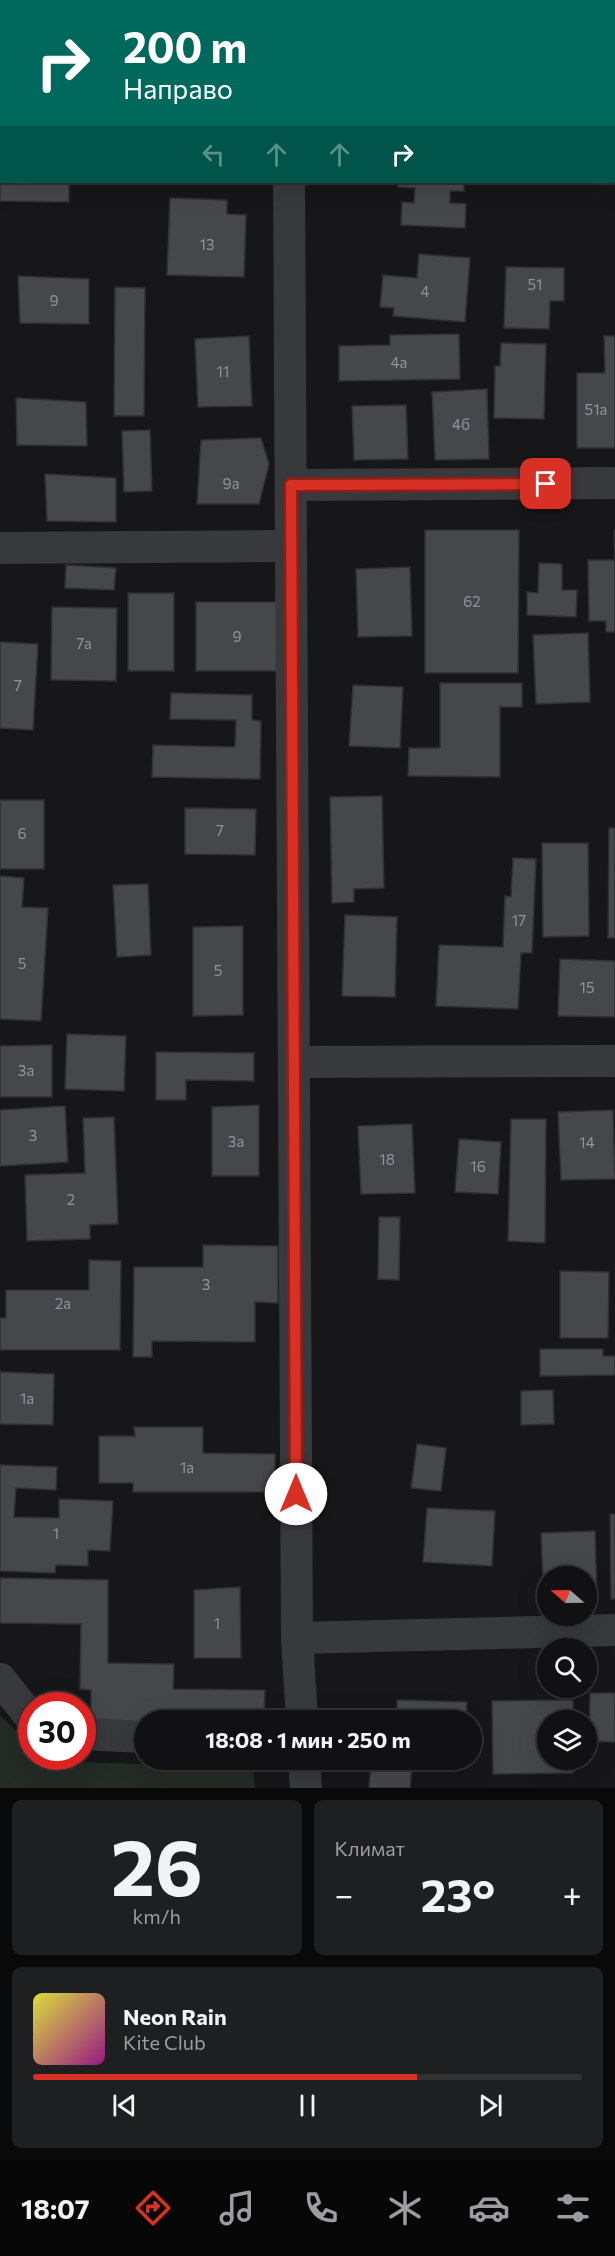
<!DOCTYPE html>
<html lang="ru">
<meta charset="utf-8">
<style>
:root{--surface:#111113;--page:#1e1f21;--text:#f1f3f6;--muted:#9c9da0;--line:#303133;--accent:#d93025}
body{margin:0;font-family:Commissioner,sans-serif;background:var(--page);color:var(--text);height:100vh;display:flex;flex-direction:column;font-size:22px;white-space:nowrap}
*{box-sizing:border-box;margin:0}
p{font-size:20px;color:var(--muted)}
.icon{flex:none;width:33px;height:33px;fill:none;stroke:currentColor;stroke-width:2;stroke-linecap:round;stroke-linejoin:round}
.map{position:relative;height:1788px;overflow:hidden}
.panel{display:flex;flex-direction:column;gap:12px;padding:12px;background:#09090a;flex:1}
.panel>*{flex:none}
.guide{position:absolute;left:0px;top:0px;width:615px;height:183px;box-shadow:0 6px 24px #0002,0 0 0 2px var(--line);background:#00695c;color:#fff;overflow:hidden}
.needle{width:39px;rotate:290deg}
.controls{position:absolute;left:537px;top:1566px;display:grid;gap:12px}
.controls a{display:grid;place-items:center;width:60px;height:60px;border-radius:50%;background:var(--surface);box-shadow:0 6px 24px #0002,0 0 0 2px var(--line);font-size:30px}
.speed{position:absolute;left:18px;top:1692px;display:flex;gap:12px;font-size:30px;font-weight:700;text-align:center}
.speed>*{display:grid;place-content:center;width:78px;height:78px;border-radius:50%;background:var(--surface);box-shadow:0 6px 24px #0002,0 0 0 2px var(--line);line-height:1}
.speed .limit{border:9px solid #d22;background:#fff;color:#111}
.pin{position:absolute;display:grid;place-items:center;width:51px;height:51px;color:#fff;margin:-26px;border-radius:12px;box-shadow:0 3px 9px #0006}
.me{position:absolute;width:66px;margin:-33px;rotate:0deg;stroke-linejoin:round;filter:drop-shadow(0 0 4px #0008)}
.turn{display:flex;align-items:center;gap:21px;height:126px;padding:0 24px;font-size:27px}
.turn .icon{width:78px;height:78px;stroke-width:2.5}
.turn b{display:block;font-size:42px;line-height:51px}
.lanes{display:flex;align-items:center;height:57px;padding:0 24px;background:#0003;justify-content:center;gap:30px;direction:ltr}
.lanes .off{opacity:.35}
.big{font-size:45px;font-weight:700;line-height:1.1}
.panel .tile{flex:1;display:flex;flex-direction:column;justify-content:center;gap:9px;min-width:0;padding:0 21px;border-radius:9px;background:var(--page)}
.panel .dial{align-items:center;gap:0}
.dial b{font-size:78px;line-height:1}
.song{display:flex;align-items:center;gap:18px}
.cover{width:72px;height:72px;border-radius:9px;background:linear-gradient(135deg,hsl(60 70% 55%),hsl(310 70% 35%))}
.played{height:6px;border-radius:3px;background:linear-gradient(90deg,var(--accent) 70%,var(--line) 70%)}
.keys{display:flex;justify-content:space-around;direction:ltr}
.heat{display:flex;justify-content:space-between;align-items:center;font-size:33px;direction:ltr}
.panel .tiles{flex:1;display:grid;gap:12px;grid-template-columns:1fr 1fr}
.tile:last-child{grid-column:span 2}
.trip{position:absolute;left:134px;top:1710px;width:348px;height:60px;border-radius:30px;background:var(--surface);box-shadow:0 6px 24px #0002,0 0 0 2px var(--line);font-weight:700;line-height:60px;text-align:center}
.menu{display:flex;height:96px;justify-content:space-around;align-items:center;background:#070708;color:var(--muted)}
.menu .icon{width:42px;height:42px}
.menu .selected{color:var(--accent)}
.menu b{font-size:27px;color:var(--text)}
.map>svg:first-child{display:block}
.green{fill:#232b25}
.building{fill:#46474b;stroke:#313135;stroke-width:1.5}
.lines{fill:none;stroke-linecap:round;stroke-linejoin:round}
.minor{stroke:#38393d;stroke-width:32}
.route-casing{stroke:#8d1f18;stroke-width:15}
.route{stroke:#d93025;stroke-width:10}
.labels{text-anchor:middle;stroke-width:6;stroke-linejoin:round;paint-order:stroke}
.number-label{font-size:15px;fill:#91949c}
</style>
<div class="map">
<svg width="615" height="1788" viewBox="0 0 615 1788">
<rect width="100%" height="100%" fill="#171719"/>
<polygon class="green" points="0,1716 31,1744 32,1756 45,1757 50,1761 253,1768 255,1788 0,1788"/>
<g class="building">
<polygon points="0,30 2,30 0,114"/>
<rect x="614" y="83" width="1" height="66"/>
<polygon points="0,154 2,182 69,182 69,202 0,201"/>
<polygon points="191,182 255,182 255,183 191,184"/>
<polygon points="399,182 464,182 464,191 450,191 450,203 466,204 465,228 401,225 402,202 414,203 415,188 398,187"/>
<polygon points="170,198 227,200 227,214 246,215 244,277 167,275"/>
<polygon points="419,254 470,258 465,322 393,316 394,308 380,307 383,275 417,278"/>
<polygon points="506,267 564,268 564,301 550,301 549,329 504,328"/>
<polygon points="18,276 89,279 89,324 20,323"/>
<polygon points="115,287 145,288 144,416 114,416"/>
<polygon points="459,334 460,379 339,381 339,346 390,345 390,335"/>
<polygon points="249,336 252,406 198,407 195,339"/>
<polygon points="604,336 615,336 615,448 577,448 577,373 605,373"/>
<polygon points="501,343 546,344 544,419 494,418 495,366 500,366"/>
<polygon points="487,389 489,459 435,460 432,392"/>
<polygon points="16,398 86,402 87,446 17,445"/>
<polygon points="406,405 408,459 354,460 352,406"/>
<polygon points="150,430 152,491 124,492 122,431"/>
<polygon points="261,438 269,464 259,504 197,504 201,440"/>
<polygon points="45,474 116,478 116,522 47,521"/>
<polygon points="425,530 519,530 518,673 425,673"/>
<polygon points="614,531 615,531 615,632 606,632 606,621 589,621 588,560 615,560"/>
<polygon points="539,563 562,564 562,590 577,590 576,617 527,615 527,592 538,593"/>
<polygon points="66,565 116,568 114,590 65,588"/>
<polygon points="410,567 412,636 358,637 356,569"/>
<rect x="128" y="593" width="46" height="78"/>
<polygon points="196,602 277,602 278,671 196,671"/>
<polygon points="52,607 117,608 116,681 51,680"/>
<polygon points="588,633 590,702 536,704 533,635"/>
<polygon points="0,642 38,644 33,730 0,728"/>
<polygon points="440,683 522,683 522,707 500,707 500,777 408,776 409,748 440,748"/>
<polygon points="353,685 403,687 400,748 349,746"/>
<polygon points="171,693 252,695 252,720 261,721 260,779 152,777 153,745 235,747 236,720 170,719"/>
<polygon points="382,796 384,888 354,889 354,902 332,903 330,797"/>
<rect x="0" y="800" width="44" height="69"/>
<polygon points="185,808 256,809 255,855 185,854"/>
<polygon points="609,828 615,828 615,938 608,938"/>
<polygon points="542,843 588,843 589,936 543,937"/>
<polygon points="513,858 536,859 532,953 521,953 518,1009 436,1006 439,945 503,947 505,896 511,897"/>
<polygon points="0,876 24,878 22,907 48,908 41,1021 0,1019"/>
<polygon points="148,884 151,955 117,957 113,885"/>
<polygon points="345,915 397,917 395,997 342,996"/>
<polygon points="243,926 243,1015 193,1016 193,927"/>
<polygon points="560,959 615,961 615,1017 558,1016"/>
<polygon points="67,1034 126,1036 124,1091 65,1089"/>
<polygon points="52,1045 52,1097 0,1097 0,1046"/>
<polygon points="156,1052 254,1053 254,1081 186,1080 186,1100 156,1100"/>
<polygon points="259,1105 259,1176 212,1176 212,1107"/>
<polygon points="65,1106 68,1162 0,1166 0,1110"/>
<polygon points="613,1110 615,1179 561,1180 558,1112"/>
<polygon points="114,1117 118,1224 90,1225 90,1239 27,1241 25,1175 85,1173 83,1118"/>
<polygon points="511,1119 546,1119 545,1243 508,1241"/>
<polygon points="412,1124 415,1193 361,1194 358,1126"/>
<polygon points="459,1139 501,1142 498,1194 455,1192"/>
<polygon points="379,1217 400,1217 399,1280 378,1279"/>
<polygon points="203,1245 278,1246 278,1303 255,1302 255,1342 152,1341 152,1357 133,1357 134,1267 203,1267"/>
<polygon points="89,1260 121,1261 120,1350 0,1350 0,1318 6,1318 6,1290 89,1290"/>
<polygon points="560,1271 609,1272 608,1338 560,1338"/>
<polygon points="540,1349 603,1349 603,1356 615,1356 615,1375 540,1376"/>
<polygon points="0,1372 54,1374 53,1425 0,1424"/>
<polygon points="553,1390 554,1424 521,1425 521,1391"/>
<polygon points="134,1427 203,1427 203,1453 275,1454 275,1492 133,1492 133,1483 99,1483 99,1436 135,1436"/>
<polygon points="417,1444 446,1448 441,1491 411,1488"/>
<polygon points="0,1465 57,1467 56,1490 16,1488 14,1517 59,1518 59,1499 113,1501 110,1551 88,1550 88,1566 56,1565 55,1573 0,1571"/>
<polygon points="427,1508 495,1511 492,1566 423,1562"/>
<polygon points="610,1514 615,1514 615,1599 611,1599"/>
<polygon points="595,1531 597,1600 586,1600 586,1576 548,1576 548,1601 544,1601 541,1533"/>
<polygon points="0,1578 108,1580 108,1663 174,1664 173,1689 265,1690 264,1720 144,1720 144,1725 91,1725 91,1690 80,1689 81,1624 0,1623"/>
<polygon points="240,1587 241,1658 194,1658 194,1590"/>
<polygon points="590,1693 615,1693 615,1742 589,1741"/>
<polygon points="397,1700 467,1702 466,1720 397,1720"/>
<polygon points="573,1700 573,1720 548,1720 548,1760 573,1760 573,1773 493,1774 492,1701"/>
<polygon points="371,1763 412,1766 410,1788 369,1788"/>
</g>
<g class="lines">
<g class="minor">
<polyline points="288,0 288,2"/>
<polyline points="289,182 297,1638 302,1720"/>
<polyline points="291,485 615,483"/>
<polyline points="0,548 291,546"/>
<polyline points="294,1062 615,1061"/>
<polyline points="297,1638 615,1630"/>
<polyline points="0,1679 32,1719"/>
<polyline points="82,1734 144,1737"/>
<polyline points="304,1760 306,1788"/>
</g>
</g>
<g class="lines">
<g class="route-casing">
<polyline id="route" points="296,1494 291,485 546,484"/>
</g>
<use href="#route" class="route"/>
</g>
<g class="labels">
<g class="number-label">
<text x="207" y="250">13</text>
<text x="535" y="290">51</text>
<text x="425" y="297">4</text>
<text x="54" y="306">9</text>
<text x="399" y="368">4а</text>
<text x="223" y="377">11</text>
<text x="596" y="415">51а</text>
<text x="461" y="430">4б</text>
<text x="231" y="489">9а</text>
<text x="472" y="607">62</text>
<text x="237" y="642">9</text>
<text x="84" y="649">7а</text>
<text x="18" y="691">7</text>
<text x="220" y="836">7</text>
<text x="22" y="839">6</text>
<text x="519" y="926">17</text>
<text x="22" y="969">5</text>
<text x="218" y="976">5</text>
<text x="587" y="993">15</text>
<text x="26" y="1076">3а</text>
<text x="33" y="1141">3</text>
<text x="236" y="1147">3а</text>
<text x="587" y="1148">14</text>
<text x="387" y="1165">18</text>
<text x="478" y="1172">16</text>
<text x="71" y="1205">2</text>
<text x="206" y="1290">3</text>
<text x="63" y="1309">2а</text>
<text x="27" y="1404">1а</text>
<text x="187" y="1473">1а</text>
<text x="56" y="1539">1</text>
<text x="217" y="1629">1</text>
</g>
</g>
</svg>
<div class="controls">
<a><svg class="needle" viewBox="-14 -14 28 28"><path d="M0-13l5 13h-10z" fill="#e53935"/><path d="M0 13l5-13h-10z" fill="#9c9da0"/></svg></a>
<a><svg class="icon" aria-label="search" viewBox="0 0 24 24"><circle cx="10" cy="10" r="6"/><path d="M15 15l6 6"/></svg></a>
<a><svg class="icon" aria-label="layers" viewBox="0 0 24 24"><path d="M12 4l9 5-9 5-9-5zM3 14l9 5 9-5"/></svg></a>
</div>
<div class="speed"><div class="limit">30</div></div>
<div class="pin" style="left:546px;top:484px;background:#d93025"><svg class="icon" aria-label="arrive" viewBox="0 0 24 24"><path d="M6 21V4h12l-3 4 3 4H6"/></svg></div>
<svg class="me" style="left:296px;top:1494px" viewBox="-20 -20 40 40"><circle r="19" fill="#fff"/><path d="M0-13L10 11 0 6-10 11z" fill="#d93025"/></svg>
<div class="trip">18:08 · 1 мин · 250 m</div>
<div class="guide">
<div class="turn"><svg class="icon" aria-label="right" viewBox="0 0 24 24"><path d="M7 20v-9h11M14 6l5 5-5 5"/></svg><div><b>200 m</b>Направо</div></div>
<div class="lanes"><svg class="icon off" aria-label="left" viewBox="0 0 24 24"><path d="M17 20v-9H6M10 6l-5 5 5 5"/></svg><svg class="icon off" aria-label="ahead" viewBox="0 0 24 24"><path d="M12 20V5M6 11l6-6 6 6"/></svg><svg class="icon off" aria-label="ahead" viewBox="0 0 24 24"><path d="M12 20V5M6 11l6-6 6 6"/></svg><svg class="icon" aria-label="right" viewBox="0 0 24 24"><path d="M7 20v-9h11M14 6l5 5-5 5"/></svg></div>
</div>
</div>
<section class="panel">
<div class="tiles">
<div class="tile dial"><b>26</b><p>km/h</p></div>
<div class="tile"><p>Климат</p>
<div class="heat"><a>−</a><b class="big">23°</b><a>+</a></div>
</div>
<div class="tile">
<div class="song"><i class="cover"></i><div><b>Neon Rain</b><p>Kite Club</p></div></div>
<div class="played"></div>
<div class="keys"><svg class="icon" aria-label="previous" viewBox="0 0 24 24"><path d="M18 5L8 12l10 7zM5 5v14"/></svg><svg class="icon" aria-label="pause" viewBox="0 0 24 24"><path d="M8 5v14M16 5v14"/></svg><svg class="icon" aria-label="next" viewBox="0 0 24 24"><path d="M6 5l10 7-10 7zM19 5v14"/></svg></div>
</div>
</div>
</section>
<nav class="menu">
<b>18:07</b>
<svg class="icon selected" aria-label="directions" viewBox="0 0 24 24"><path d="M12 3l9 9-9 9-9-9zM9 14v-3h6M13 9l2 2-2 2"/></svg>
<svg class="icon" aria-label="music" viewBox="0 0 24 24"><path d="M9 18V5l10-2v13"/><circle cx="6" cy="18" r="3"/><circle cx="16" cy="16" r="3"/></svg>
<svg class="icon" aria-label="phone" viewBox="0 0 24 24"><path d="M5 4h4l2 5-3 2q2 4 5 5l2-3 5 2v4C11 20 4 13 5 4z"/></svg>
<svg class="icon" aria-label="climate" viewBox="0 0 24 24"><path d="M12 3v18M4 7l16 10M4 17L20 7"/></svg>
<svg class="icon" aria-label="car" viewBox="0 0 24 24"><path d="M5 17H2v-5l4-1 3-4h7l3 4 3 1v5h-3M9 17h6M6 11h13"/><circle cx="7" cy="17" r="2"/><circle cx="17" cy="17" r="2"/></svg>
<svg class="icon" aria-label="filters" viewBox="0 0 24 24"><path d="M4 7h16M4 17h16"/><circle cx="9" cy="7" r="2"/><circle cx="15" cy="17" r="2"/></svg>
</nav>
